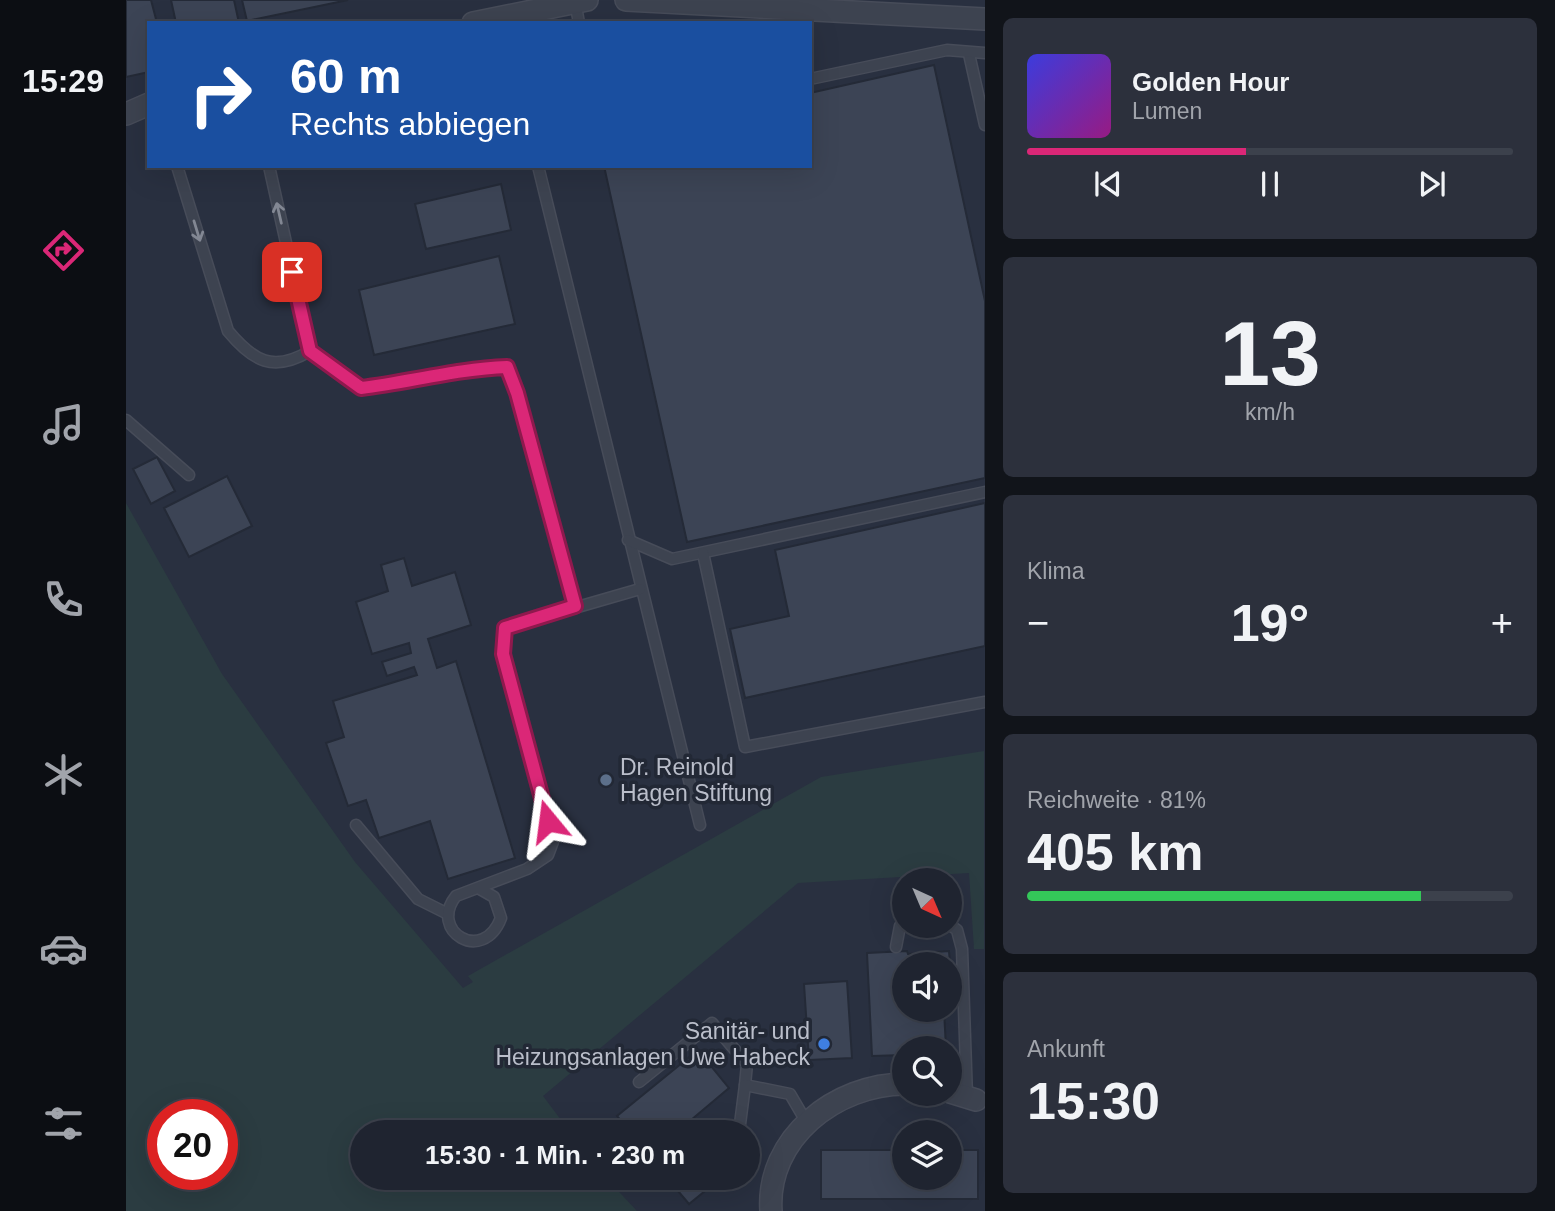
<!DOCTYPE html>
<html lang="de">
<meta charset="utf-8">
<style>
:root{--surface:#1f2430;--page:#2c303c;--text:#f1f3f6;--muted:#a1a4ab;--line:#3c414c;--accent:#db2777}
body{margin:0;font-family:Helvetica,sans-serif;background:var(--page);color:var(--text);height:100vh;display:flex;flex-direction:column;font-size:26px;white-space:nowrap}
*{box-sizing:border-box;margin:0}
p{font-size:23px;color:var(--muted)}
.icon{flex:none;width:38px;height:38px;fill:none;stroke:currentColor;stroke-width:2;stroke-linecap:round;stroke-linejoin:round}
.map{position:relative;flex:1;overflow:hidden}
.side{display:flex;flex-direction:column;gap:18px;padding:18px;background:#11141a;width:570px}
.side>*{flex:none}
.hud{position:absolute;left:21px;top:21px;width:665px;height:147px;border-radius:0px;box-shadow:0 7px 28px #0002,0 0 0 2px var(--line);background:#1a4fa0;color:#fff;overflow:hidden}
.needle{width:46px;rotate:136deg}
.tools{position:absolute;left:766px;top:868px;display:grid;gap:14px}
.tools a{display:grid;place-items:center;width:70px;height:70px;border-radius:50%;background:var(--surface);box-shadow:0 7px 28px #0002,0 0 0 2px var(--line);font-size:35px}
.speed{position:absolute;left:21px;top:1099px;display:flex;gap:14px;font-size:35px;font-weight:700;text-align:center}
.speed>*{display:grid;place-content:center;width:91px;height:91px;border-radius:50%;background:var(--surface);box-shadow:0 7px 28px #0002,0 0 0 2px var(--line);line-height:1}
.speed .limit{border:10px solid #d22;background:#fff;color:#111}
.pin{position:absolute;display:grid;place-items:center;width:60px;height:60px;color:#fff;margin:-30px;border-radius:14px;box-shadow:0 4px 10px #0006}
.me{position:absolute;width:77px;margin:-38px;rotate:344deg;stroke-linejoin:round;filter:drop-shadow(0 0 5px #0008)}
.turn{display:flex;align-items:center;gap:24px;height:147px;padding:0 28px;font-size:32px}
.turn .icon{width:91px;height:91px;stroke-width:2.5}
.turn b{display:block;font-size:49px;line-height:60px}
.big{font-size:52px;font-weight:700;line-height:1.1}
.side .tile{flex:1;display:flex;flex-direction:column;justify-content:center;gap:10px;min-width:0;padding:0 24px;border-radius:10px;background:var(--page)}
.side .dial{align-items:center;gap:0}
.dial b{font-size:91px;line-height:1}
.song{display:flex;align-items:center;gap:21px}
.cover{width:84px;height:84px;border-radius:10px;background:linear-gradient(135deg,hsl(240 70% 55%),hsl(310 70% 35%))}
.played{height:7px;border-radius:4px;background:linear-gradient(90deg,var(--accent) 45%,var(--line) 45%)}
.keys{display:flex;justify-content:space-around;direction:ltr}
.heat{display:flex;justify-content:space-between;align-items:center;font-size:38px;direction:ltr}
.charge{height:10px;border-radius:5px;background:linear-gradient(90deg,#34c759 81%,var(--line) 0)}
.trip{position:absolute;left:224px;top:1120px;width:410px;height:70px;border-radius:35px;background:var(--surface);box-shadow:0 7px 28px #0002,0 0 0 2px var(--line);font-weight:700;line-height:70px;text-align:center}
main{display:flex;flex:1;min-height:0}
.tabs{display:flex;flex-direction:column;width:126px;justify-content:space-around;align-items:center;background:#0c0e13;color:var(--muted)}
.tabs .icon{width:49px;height:49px}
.tabs .current{color:var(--accent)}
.tabs b{font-size:32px;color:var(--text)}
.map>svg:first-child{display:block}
.green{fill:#2b3c41;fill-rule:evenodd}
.building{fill:#3c4455;stroke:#242a37;stroke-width:2}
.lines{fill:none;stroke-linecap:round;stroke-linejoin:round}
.lane-casing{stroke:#474c59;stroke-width:13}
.street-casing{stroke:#474c59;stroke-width:24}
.lane{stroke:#3d4350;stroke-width:10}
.street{stroke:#3d4350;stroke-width:21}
.oneway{stroke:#828793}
.route-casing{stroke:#8e194d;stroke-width:18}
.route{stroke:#db2777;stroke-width:12}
.service-dot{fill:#5c6f8a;stroke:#222835;stroke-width:2.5}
.shop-dot{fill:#3f7fe0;stroke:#222835;stroke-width:2.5}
.labels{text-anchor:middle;stroke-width:7;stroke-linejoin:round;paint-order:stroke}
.poi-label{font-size:23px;fill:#babeca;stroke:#222835;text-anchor:start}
</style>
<main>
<nav class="tabs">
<b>15:29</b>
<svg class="icon current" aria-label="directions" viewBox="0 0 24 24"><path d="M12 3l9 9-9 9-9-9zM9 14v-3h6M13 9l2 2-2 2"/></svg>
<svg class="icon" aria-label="music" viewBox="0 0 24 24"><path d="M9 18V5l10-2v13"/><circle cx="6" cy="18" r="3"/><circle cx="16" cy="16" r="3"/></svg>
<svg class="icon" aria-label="phone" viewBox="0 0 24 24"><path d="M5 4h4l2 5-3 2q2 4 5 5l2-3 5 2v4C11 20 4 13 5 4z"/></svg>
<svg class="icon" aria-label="climate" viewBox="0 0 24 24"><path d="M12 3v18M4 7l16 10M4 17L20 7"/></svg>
<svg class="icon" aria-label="car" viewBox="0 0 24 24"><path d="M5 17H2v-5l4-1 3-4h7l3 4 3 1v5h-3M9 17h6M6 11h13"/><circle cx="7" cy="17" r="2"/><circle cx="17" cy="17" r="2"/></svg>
<svg class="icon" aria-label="filters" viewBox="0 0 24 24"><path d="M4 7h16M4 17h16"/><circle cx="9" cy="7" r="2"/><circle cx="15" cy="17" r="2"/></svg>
</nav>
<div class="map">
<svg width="859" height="1211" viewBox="0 0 859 1211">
<rect width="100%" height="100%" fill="#293040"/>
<path class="green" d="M0,503L96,674L229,862L337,988L347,982L342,976L695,777L858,751V949H848L843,873L672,883L417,1096L444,1132H236V1178H480L511,1211H0ZM37,1115H96V1174H37Z"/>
<g class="building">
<polygon points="0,0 25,0 31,23 23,23 23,72 0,77"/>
<polygon points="45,0 108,0 113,23 50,23"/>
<polygon points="116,0 222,0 121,21"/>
<polygon points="808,65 859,301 859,478 561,542 478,166 684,166 684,93"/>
<polygon points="375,184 385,230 300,249 289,204"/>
<polygon points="373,256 389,324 248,355 233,290"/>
<polygon points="31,457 49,491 25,504 7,469"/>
<polygon points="101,476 126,526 63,557 38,508"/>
<polygon points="859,503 859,646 619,698 604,629 663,616 649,550"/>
<polygon points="278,558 286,586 329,572 345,625 302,639 311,668 330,661 389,858 322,879 304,821 253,838 240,800 222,806 200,743 218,737 207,701 291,675 288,667 261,676 256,662 285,653 283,643 246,654 230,602 262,591 255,565"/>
<polygon points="781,951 782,954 823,951 824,964 779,964 779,1010 818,1010 820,1048 779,1048 779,1055 746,1056 741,953"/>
<polygon points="721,981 726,1058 683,1060 678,984"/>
<polygon points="572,1050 603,1088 559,1125 565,1132 504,1132 491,1116"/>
<polygon points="695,1150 779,1150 779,1178 824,1178 824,1150 852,1150 852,1199 695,1199"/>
<polygon points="541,1178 595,1178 563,1204"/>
</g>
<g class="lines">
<g class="lane-casing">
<g id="lane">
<polyline points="449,1 453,23"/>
<polyline points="843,54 859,125"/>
<polyline points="684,79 821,50 859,53"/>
<path d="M51,166L102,331C127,361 147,373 184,351"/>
<path d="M143,166L184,351L235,388C284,382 331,370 381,367L391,393L448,606"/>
<polyline points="412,166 574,825"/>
<polyline points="0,420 63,475"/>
<polyline points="502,540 546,559 859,492"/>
<polyline points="577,553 619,747 859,702"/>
<polyline points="230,825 292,899 322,914"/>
<path d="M354,889L368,897L375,918C357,965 302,931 330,896L401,869L422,855L428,839L377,654L379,628L514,589"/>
<polyline points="824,925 831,930 836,949 841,1097"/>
<polyline points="770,947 774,926 779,921"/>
<polyline points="513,1082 586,1023 621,1064 619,1085"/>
<polyline points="613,1132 619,1085 664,1094 681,1123"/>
</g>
</g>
<g class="street-casing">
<g id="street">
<polyline points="500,0 859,19"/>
<polyline points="347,23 461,0"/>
<polyline points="0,114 23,104"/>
<polyline points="824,1092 850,1100"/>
<path d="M645,1211C640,1138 710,1084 779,1084"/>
</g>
</g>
<use href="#lane" class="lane"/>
<use href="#street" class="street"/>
</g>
<defs><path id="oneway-shaft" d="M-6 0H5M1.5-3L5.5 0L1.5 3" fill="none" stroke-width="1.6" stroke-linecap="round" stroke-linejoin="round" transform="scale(1.75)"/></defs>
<g class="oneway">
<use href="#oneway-shaft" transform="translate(153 213) rotate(-103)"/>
<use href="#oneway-shaft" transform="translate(71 231) rotate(73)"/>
</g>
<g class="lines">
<g class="route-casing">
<path id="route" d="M166,272L184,351L235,388C284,382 331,369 381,367L391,393L449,606L379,628L377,654L422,821"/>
</g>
<use href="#route" class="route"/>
</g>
<circle class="service-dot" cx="480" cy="780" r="7"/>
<circle class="shop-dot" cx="698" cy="1044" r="7"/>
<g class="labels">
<g class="poi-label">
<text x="494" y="775">Dr. Reinold<tspan x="494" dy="26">Hagen Stiftung</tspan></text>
<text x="684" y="1039" text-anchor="end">Sanitär- und<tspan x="684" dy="26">Heizungsanlagen Uwe Habeck</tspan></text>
</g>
</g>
</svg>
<div class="tools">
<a><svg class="needle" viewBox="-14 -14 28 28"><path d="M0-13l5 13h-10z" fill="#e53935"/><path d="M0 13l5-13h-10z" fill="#a1a4ab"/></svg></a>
<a><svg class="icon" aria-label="sound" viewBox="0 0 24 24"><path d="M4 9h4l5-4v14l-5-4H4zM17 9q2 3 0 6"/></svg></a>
<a><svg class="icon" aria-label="search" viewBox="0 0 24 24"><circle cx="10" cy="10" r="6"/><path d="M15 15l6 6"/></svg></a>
<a><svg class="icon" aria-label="layers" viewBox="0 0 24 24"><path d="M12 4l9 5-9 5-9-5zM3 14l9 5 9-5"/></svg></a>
</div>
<div class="speed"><div class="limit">20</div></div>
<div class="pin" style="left:166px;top:272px;background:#d93025"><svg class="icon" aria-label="arrive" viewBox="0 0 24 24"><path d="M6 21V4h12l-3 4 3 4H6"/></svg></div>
<svg class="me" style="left:422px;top:821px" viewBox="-20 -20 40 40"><path d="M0-17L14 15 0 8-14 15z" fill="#db2777" stroke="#fff" stroke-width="4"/></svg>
<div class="trip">15:30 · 1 Min. · 230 m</div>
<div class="hud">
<div class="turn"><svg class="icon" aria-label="right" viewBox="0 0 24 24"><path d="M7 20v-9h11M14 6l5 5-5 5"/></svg><div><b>60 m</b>Rechts abbiegen</div></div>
</div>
</div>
<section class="side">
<div class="tile">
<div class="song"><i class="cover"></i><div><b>Golden Hour</b><p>Lumen</p></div></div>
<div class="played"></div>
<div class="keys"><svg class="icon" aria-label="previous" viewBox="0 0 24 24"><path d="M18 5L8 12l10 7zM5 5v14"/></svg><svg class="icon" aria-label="pause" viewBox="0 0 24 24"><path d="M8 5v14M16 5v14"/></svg><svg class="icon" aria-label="next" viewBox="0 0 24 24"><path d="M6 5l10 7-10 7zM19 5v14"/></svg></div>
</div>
<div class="tile dial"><b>13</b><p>km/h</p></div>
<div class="tile"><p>Klima</p>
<div class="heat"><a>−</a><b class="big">19°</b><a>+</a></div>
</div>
<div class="tile"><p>Reichweite · 81%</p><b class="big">405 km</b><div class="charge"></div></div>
<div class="tile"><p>Ankunft</p><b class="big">15:30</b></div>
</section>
</main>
